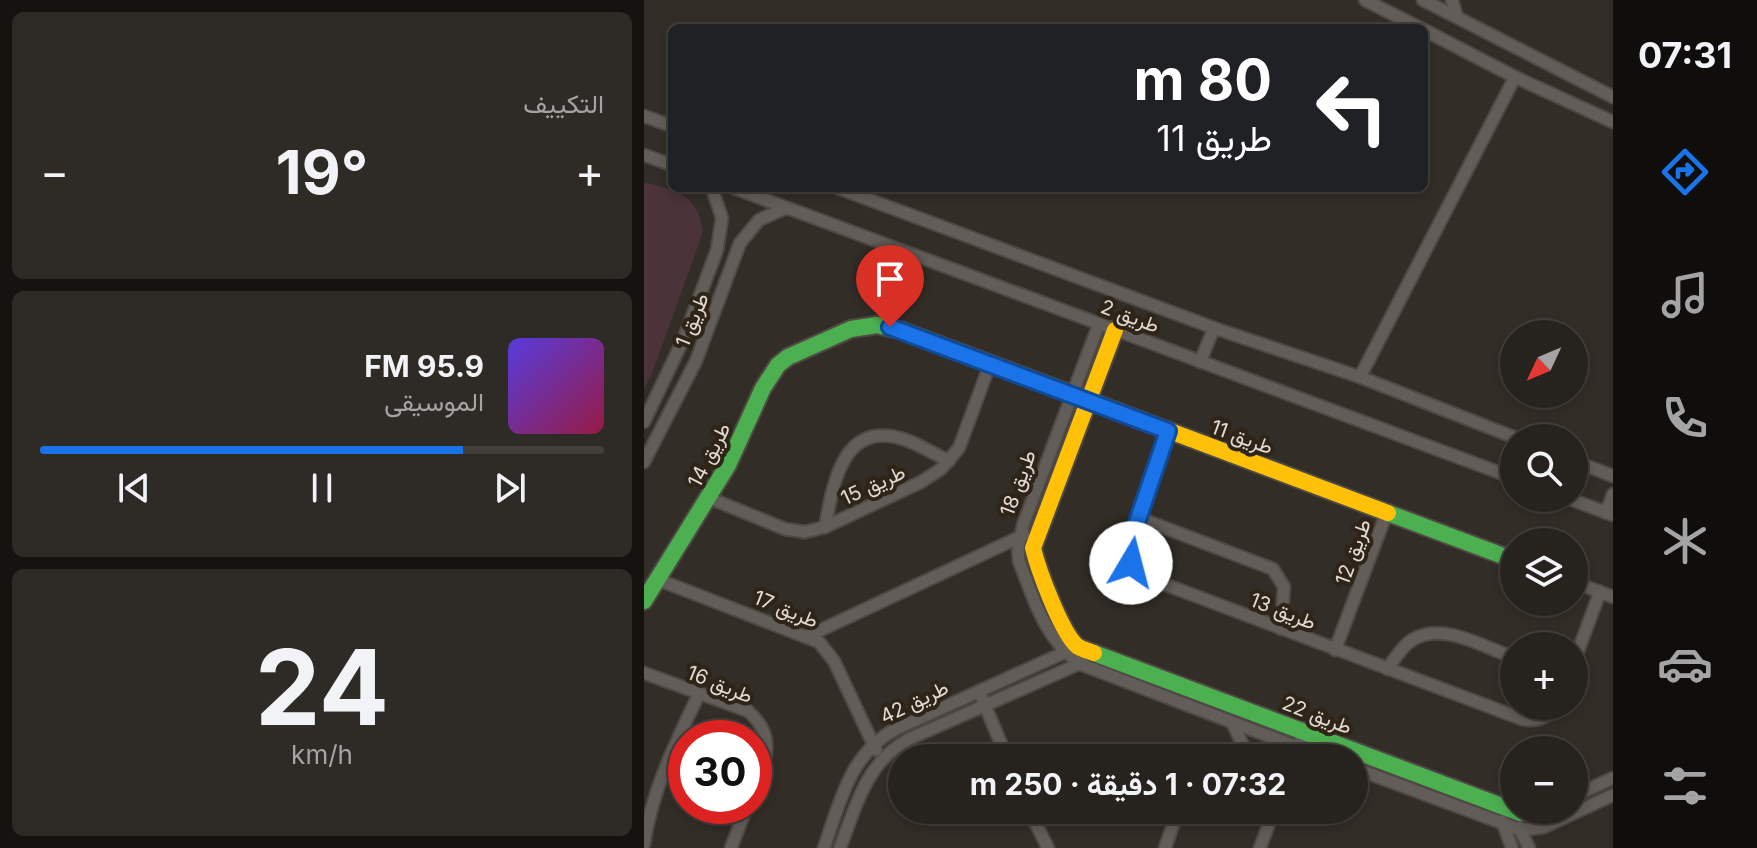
<!DOCTYPE html>
<html lang="ar">
<meta charset="utf-8">
<style>
:root{--surface:#26221d;--page:#2e2a26;--text:#f1f3f6;--muted:#a4a4a4;--line:#423f3b;--accent:#1a73e8}
body{margin:0;font-family:Inter,Vazirmatn,sans-serif;background:var(--page);color:var(--text);direction:rtl;height:100vh;display:flex;flex-direction:column;font-size:30px;white-space:nowrap}
*{box-sizing:border-box;margin:0}
p{font-size:26px;color:var(--muted)}
.icon{flex:none;width:44px;height:44px;fill:none;stroke:currentColor;stroke-width:2;stroke-linecap:round;stroke-linejoin:round}
.map{position:relative;flex:1;overflow:hidden;direction:ltr}
.drawer{display:flex;flex-direction:column;gap:12px;padding:12px;background:#151310;width:644px}
.drawer>*{flex:none}
.banner{position:absolute;left:24px;top:24px;width:760px;height:168px;border-radius:12px;box-shadow:0 4px 12px #0003,0 0 0 2px var(--line);direction:rtl;background:#202124;color:#fff;overflow:hidden}
.needle{width:52px;rotate:226deg}
.tools{position:absolute;left:856px;top:320px;display:grid;gap:16px}
.tools a{display:grid;place-items:center;width:88px;height:88px;border-radius:50%;background:var(--surface);box-shadow:0 4px 12px #0003,0 0 0 2px var(--line);font-size:40px}
.speed{position:absolute;left:24px;top:720px;display:flex;gap:16px;font-size:40px;font-weight:700;text-align:center}
.speed>*{display:grid;place-content:center;width:104px;height:104px;border-radius:50%;background:var(--surface);box-shadow:0 4px 12px #0003,0 0 0 2px var(--line);line-height:1}
.speed .limit{border:12px solid #d22;background:#fff;color:#111}
.pin{position:absolute;display:grid;place-items:center;width:68px;height:68px;color:#fff;margin:-82px -34px;border-radius:50% 50% 50% 0;rotate:-45deg;box-shadow:0 0 8px #0007}
.pin .icon{rotate:45deg}
.me{position:absolute;width:88px;margin:-44px;rotate:8deg;stroke-linejoin:round;filter:drop-shadow(0 0 6px #0008)}
.turn{display:flex;align-items:center;gap:28px;height:168px;padding:0 24px;font-size:36px}
.turn .icon{width:104px;height:104px;stroke-width:2.5}
.turn b{display:block;font-size:56px;line-height:68px}
.big{font-size:60px;font-weight:700;line-height:1.1}
.drawer .card{flex:1;display:flex;flex-direction:column;justify-content:center;gap:12px;min-width:0;padding:0 28px;border-radius:12px;background:var(--page)}
.drawer .dial{align-items:center;gap:0}
.dial b{font-size:104px;line-height:1}
.song{display:flex;align-items:center;gap:24px}
.cover{width:96px;height:96px;border-radius:12px;background:linear-gradient(135deg,hsl(250 70% 55%),hsl(340 70% 35%))}
.played{height:8px;border-radius:4px;background:linear-gradient(90deg,var(--accent) 75%,var(--line) 75%)}
.keys{display:flex;justify-content:space-around;direction:ltr}
.heat{display:flex;justify-content:space-between;align-items:center;font-size:44px;direction:ltr}
.trip{position:absolute;left:244px;top:744px;width:480px;height:80px;border-radius:40px;background:var(--surface);box-shadow:0 4px 12px #0003,0 0 0 2px var(--line);font-weight:700;line-height:80px;text-align:center;direction:rtl}
main{display:flex;flex:1;min-height:0}
.tabs{display:flex;flex-direction:column;width:144px;justify-content:space-around;align-items:center;background:#0f0e0c;color:var(--muted)}
.tabs .icon{width:56px;height:56px}
.tabs .on{color:var(--accent)}
.tabs b{font-size:36px;color:var(--text)}
.map>svg:first-child{display:block}
.green{fill:#4a3439}
.lines{fill:none;stroke-linecap:round;stroke-linejoin:round}
.street-casing{stroke:#4f4944;stroke-width:15}
.fast-casing{stroke:#4f4944;stroke-width:20}
.slow-casing{stroke:#4f4944;stroke-width:20}
.street{stroke:#625d58;stroke-width:11}
.fast{stroke:#4caf50;stroke-width:16}
.slow{stroke:#ffc107;stroke-width:16}
.route-casing{stroke:#114b97;stroke-width:20}
.route{stroke:#1a73e8;stroke-width:14}
.labels{text-anchor:middle;stroke-width:8;stroke-linejoin:round;paint-order:stroke}
.street-label{font-size:20px;fill:#e4dcd4;stroke:#2e2417}
</style>
<main>
<nav class="tabs">
<b>07:31</b>
<svg class="icon on" aria-label="directions" viewBox="0 0 24 24"><path d="M12 3l9 9-9 9-9-9zM9 14v-3h6M13 9l2 2-2 2"/></svg>
<svg class="icon" aria-label="music" viewBox="0 0 24 24"><path d="M9 18V5l10-2v13"/><circle cx="6" cy="18" r="3"/><circle cx="16" cy="16" r="3"/></svg>
<svg class="icon" aria-label="phone" viewBox="0 0 24 24"><path d="M5 4h4l2 5-3 2q2 4 5 5l2-3 5 2v4C11 20 4 13 5 4z"/></svg>
<svg class="icon" aria-label="climate" viewBox="0 0 24 24"><path d="M12 3v18M4 7l16 10M4 17L20 7"/></svg>
<svg class="icon" aria-label="car" viewBox="0 0 24 24"><path d="M5 17H2v-5l4-1 3-4h7l3 4 3 1v5h-3M9 17h6M6 11h13"/><circle cx="7" cy="17" r="2"/><circle cx="17" cy="17" r="2"/></svg>
<svg class="icon" aria-label="filters" viewBox="0 0 24 24"><path d="M4 7h16M4 17h16"/><circle cx="9" cy="7" r="2"/><circle cx="15" cy="17" r="2"/></svg>
</nav>
<div class="map">
<svg width="969" height="848" viewBox="0 0 969 848">
<rect width="100%" height="100%" fill="#332d27"/>
<path class="green" d="M0,182C33,191 54,194 59,232L7,376L0,389Z"/>
<g class="lines">
<g class="street-casing">
<g id="street">
<polyline points="721,0 776,28"/>
<polyline points="779,0 969,97"/>
<polyline points="808,0 813,17"/>
<polyline points="780,30 871,77 969,122"/>
<polyline points="0,116 28,126"/>
<polyline points="0,155 28,165"/>
<polyline points="90,188 870,478"/>
<polyline points="194,188 570,328 716,377 872,438"/>
<path d="M455,324L379,525L374,549L375,561C390,600 401,639 436,664L682,758"/>
<polyline points="556,362 570,328"/>
<polyline points="716,377 871,77"/>
<polyline points="0,422 40,338 73,250 78,218 68,188"/>
<path d="M524,431L485,548L487,563L496,575L878,719C892,722 904,718 913,706"/>
<polyline points="930,461 969,476"/>
<polyline points="0,462 52,361 96,243 115,220 142,208"/>
<polyline points="65,498 141,529 161,532 181,527 277,482 297,469 315,448 346,364"/>
<polyline points="923,498 969,515"/>
<polyline points="962,513 969,494"/>
<polyline points="495,518 629,569 640,587 637,629"/>
<path d="M181,527C189,485 198,420 259,439C275,444 290,454 305,461"/>
<polyline points="15,580 175,642 190,661 232,750"/>
<polyline points="930,582 969,597"/>
<polyline points="164,636 380,535"/>
<polyline points="691,650 743,512"/>
<polyline points="930,662 956,592"/>
<path d="M743,669C751,659 757,647 768,640C798,621 840,647 870,658"/>
<path d="M0,673L104,711C133,737 122,758 110,789"/>
<polyline points="335,691 363,758"/>
<polyline points="588,722 605,758"/>
<polyline points="649,758 660,732"/>
<polyline points="710,768 877,830 900,827 969,795"/>
<polyline points="930,796 969,778"/>
<polyline points="385,810 404,848"/>
<polyline points="858,821 868,848"/>
<polyline points="875,827 885,848"/>
<path d="M0,844C8,790 32,742 55,694"/>
<polyline points="87,848 103,806"/>
<path d="M180,848C196,802 206,753 252,729L426,650"/>
<path d="M196,848C212,806 222,762 265,739L439,662"/>
<polyline points="521,848 530,822 530,810"/>
<polyline points="616,848 630,810"/>
</g>
</g>
<g class="fast-casing">
<g id="fast">
<polyline points="744,513 870,560"/>
<polyline points="0,601 84,465 119,388 134,365 144,357 207,329 233,325 259,331 438,398"/>
<polyline points="450,653 876,813 899,810"/>
</g>
</g>
<g class="slow-casing">
<g id="slow">
<polyline points="438,398 744,513"/>
<path d="M450,653C445,651 437,649 433,646C417,632 394,569 389,548L471,330"/>
</g>
</g>
<use href="#street" class="street"/>
<use href="#fast" class="fast"/>
<use href="#slow" class="slow"/>
</g>
<g class="lines">
<g class="route-casing">
<polyline id="route" points="246,327 524,431 486,543 487,563"/>
</g>
<use href="#route" class="route"/>
</g>
<g class="labels">
<g class="street-label">
<text transform="translate(486 316) rotate(20)" y="7">طريق 2</text>
<text transform="translate(48 320) rotate(-68)" y="7">طريق 1</text>
<text transform="translate(598 437) rotate(20)" y="7">طريق 11</text>
<text transform="translate(65 455) rotate(-63)" y="7">طريق 14</text>
<text transform="translate(374 483) rotate(-70)" y="7">طريق 18</text>
<text transform="translate(229 485) rotate(-25)" y="7">طريق 15</text>
<text transform="translate(709 552) rotate(-70)" y="7">طريق 12</text>
<text transform="translate(142 609) rotate(22)" y="7">طريق 17</text>
<text transform="translate(639 611) rotate(21)" y="7">طريق 13</text>
<text transform="translate(76 684) rotate(22)" y="7">طريق 16</text>
<text transform="translate(270 702) rotate(-26)" y="7">طريق 42</text>
<text transform="translate(673 715) rotate(21)" y="7">طريق 22</text>
</g>
</g>
</svg>
<div class="tools">
<a><svg class="needle" viewBox="-14 -14 28 28"><path d="M0-13l5 13h-10z" fill="#e53935"/><path d="M0 13l5-13h-10z" fill="#a4a4a4"/></svg></a>
<a><svg class="icon" aria-label="search" viewBox="0 0 24 24"><circle cx="10" cy="10" r="6"/><path d="M15 15l6 6"/></svg></a>
<a><svg class="icon" aria-label="layers" viewBox="0 0 24 24"><path d="M12 4l9 5-9 5-9-5zM3 14l9 5 9-5"/></svg></a>
<a>+</a>
<a>−</a>
</div>
<div class="speed"><div class="limit">30</div></div>
<div class="pin" style="left:246px;top:327px;background:#d93025"><svg class="icon" aria-label="arrive" viewBox="0 0 24 24"><path d="M6 21V4h12l-3 4 3 4H6"/></svg></div>
<svg class="me" style="left:487px;top:563px" viewBox="-20 -20 40 40"><circle r="19" fill="#fff"/><path d="M0-13L10 11 0 6-10 11z" fill="#1a73e8"/></svg>
<div class="trip">07:32 · 1 دقيقة · 250 m</div>
<div class="banner">
<div class="turn"><svg class="icon" aria-label="left" viewBox="0 0 24 24"><path d="M17 20v-9H6M10 6l-5 5 5 5"/></svg><div><b>80 m</b>طريق 11</div></div>
</div>
</div>
<section class="drawer">
<div class="card"><p>التكييف</p>
<div class="heat"><a>−</a><b class="big">19°</b><a>+</a></div>
</div>
<div class="card">
<div class="song"><i class="cover"></i><div><b>95.9 FM</b><p>الموسيقى</p></div></div>
<div class="played"></div>
<div class="keys"><svg class="icon" aria-label="previous" viewBox="0 0 24 24"><path d="M18 5L8 12l10 7zM5 5v14"/></svg><svg class="icon" aria-label="pause" viewBox="0 0 24 24"><path d="M8 5v14M16 5v14"/></svg><svg class="icon" aria-label="next" viewBox="0 0 24 24"><path d="M6 5l10 7-10 7zM19 5v14"/></svg></div>
</div>
<div class="card dial"><b>24</b><p>km/h</p></div>
</section>
</main>
